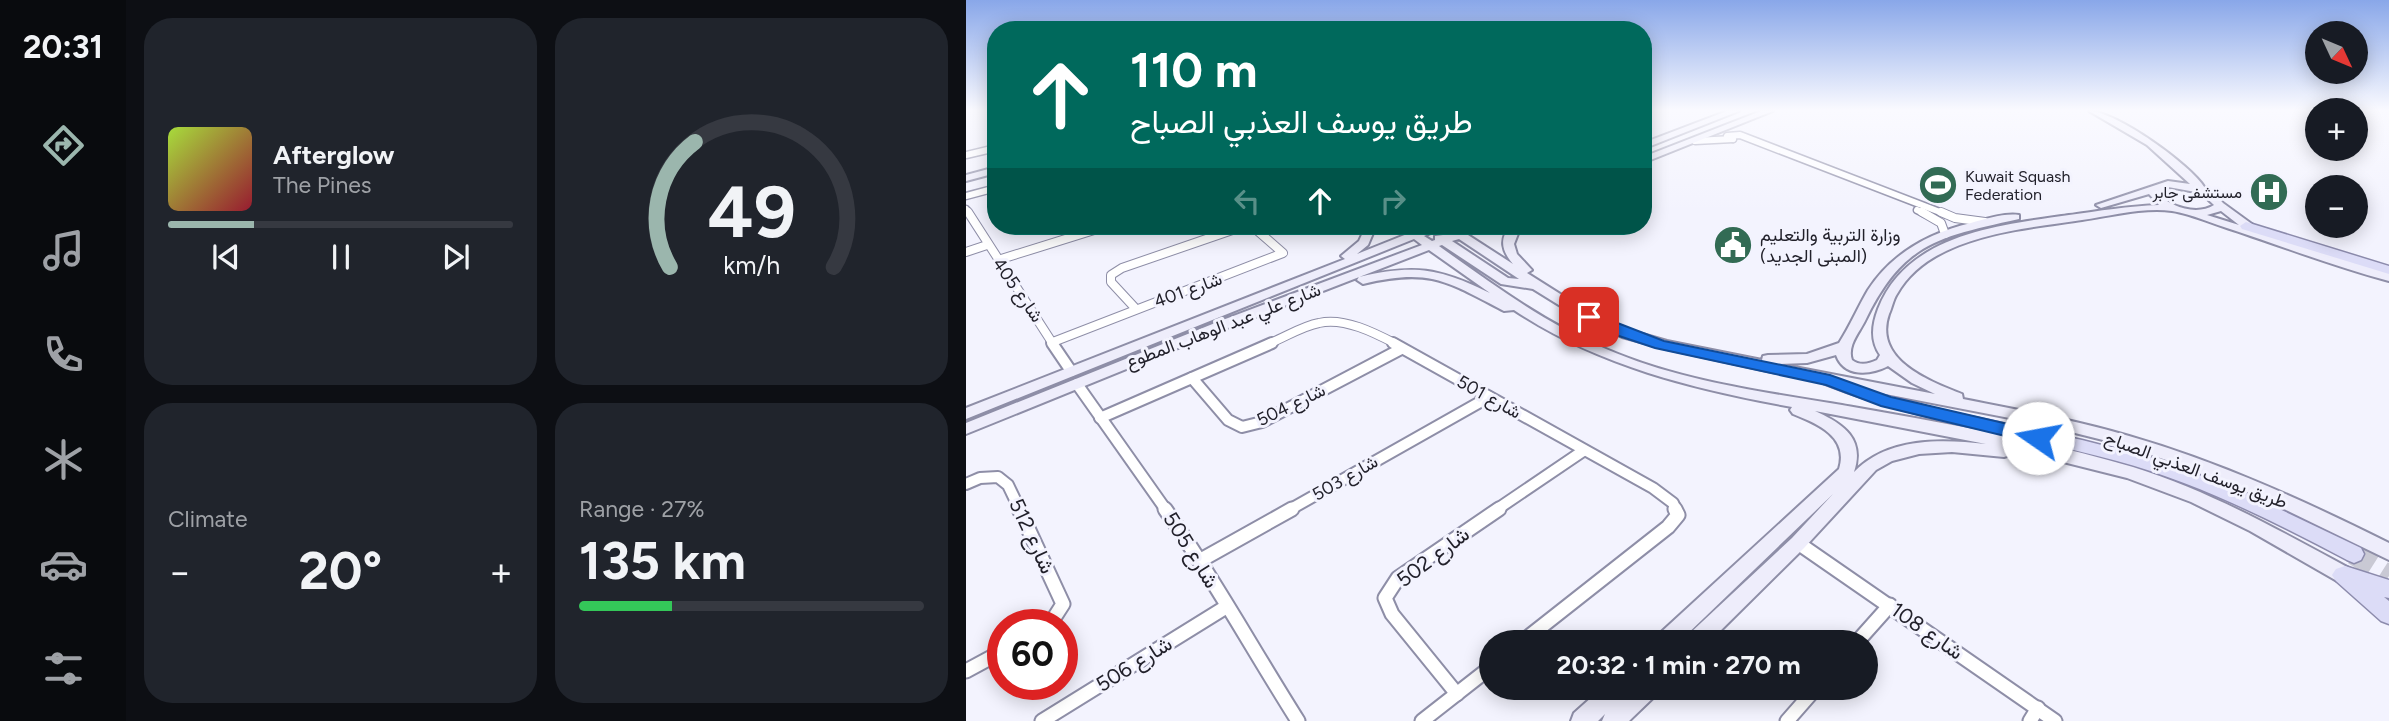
<!DOCTYPE html>
<meta charset="utf-8">
<style>
:root{--surface:#171b24;--page:#20242c;--text:#f1f3f6;--muted:#9ea1a6;--line:#363941;--accent:#9bb6ad}
body{margin:0;font-family:Figtree,Vazirmatn,sans-serif;background:var(--page);color:var(--text);height:100vh;display:flex;flex-direction:column;font-size:26px;white-space:nowrap}
*{box-sizing:border-box;margin:0}
p{font-size:23px;color:var(--muted)}
.icon{flex:none;width:38px;height:38px;fill:none;stroke:currentColor;stroke-width:2;stroke-linecap:round;stroke-linejoin:round}
.map{position:relative;flex:1;overflow:hidden}
.details{display:flex;flex-direction:column;gap:18px;padding:18px;background:#0d0f14;width:840px}
.details>*{flex:none}
.top-card{position:absolute;left:21px;top:21px;width:665px;height:214px;border-radius:28px;box-shadow:0 4px 18px #0003;background:#00695c;color:#fff;overflow:hidden}
.needle{width:46px;rotate:134deg}
.tools{position:absolute;left:1339px;top:21px;display:grid;gap:14px}
.tools a{display:grid;place-items:center;width:63px;height:63px;border-radius:50%;background:var(--surface);box-shadow:0 4px 18px #0003;font-size:35px}
.speed{position:absolute;left:21px;top:609px;display:flex;gap:14px;font-size:35px;font-weight:700;text-align:center}
.speed>*{display:grid;place-content:center;width:91px;height:91px;border-radius:50%;background:var(--surface);box-shadow:0 4px 18px #0003;line-height:1}
.speed .limit{border:10px solid #d22;background:#fff;color:#111}
.pin{position:absolute;display:grid;place-items:center;width:60px;height:60px;color:#fff;margin:-30px;border-radius:14px;box-shadow:0 4px 10px #0006}
.me{position:absolute;width:77px;margin:-38px;rotate:282deg;stroke-linejoin:round;filter:drop-shadow(0 0 5px #0008)}
.turn{display:flex;align-items:center;gap:24px;height:147px;padding:0 28px;font-size:32px}
.turn .icon{width:91px;height:91px;stroke-width:2.5}
.turn b{display:block;font-size:49px;line-height:60px}
.lanes{display:flex;align-items:center;height:66px;padding:0 28px;background:#0003;justify-content:center;gap:35px;direction:ltr}
.lanes .off{opacity:.35}
.big{font-size:52px;font-weight:700;line-height:1.1}
.details .widget{flex:1;display:flex;flex-direction:column;justify-content:center;gap:10px;min-width:0;padding:0 24px;border-radius:28px;background:var(--page)}
.details .dial{align-items:center;gap:0}
.dial svg{height:182px;overflow:visible;fill:none;stroke:var(--line);stroke-width:7;stroke-linecap:round;text-anchor:middle}
.dial text{fill:var(--text);stroke:none}
.song{display:flex;align-items:center;gap:21px}
.cover{width:84px;height:84px;border-radius:10px;background:linear-gradient(135deg,hsl(80 70% 55%),hsl(350 70% 35%))}
.played{height:7px;border-radius:4px;background:linear-gradient(90deg,var(--accent) 25%,var(--line) 25%)}
.keys{display:flex;justify-content:space-around;direction:ltr}
.heat{display:flex;justify-content:space-between;align-items:center;font-size:38px;direction:ltr}
.charge{height:10px;border-radius:5px;background:linear-gradient(90deg,#34c759 27%,var(--line) 0)}
.details .tiles{flex:1;display:grid;gap:18px;grid-template-columns:repeat(2,1fr)}
.trip{position:absolute;left:513px;top:630px;width:399px;height:70px;border-radius:35px;background:var(--surface);box-shadow:0 4px 18px #0003;font-weight:700;line-height:70px;text-align:center}
main{display:flex;flex:1;min-height:0}
.menu{display:flex;flex-direction:column;width:126px;justify-content:space-around;align-items:center;background:#090b0e;color:var(--muted)}
.menu .icon{width:49px;height:49px}
.menu .current{color:var(--accent)}
.menu b{font-size:32px;color:var(--text)}
.map>svg:first-child{display:block}
.lines{fill:none;stroke-linecap:round;stroke-linejoin:round}
.primary-tunnel{stroke:#c9c9d4;stroke-width:22;stroke-dasharray:22 11;stroke-linecap:butt}
.street-far3-casing{stroke:#8e8ea7;stroke-width:9}
.street-far2-casing{stroke:#8e8ea7;stroke-width:10}
.street-far1-casing{stroke:#8e8ea7;stroke-width:14}
.street-casing{stroke:#8e8ea7;stroke-width:17}
.secondary-casing{stroke:#8e8ea7;stroke-width:4}
.primary-casing{stroke:#8c8bac;stroke-width:3}
.street-far3{stroke:#fff;stroke-width:6}
.street-far2{stroke:#fff;stroke-width:8}
.street-far1{stroke:#fff;stroke-width:10}
.street{stroke:#fff;stroke-width:13}
.secondary{fill:#eeedfb;fill-rule:evenodd}
.primary{fill:#dcdcf7;fill-rule:evenodd}
.route{fill:#1a73e8;stroke:#114b97;stroke-width:2}
.labels{text-anchor:middle;stroke-width:6;stroke-linejoin:round;paint-order:stroke}
.far-poi-label{font-size:16px;fill:#22212b;stroke:#f3f3fe;text-anchor:start}
.poi-label{font-size:18px;fill:#22212b;stroke:#f3f3fe;text-anchor:start}
.street-label{font-size:18px;fill:#22212b;stroke:#f3f3fe}
.near-street-label{font-size:21px;fill:#22212b;stroke:#f3f3fe}
</style>
<main>
<nav class="menu">
<b>20:31</b>
<svg class="icon current" aria-label="directions" viewBox="0 0 24 24"><path d="M12 3l9 9-9 9-9-9zM9 14v-3h6M13 9l2 2-2 2"/></svg>
<svg class="icon" aria-label="music" viewBox="0 0 24 24"><path d="M9 18V5l10-2v13"/><circle cx="6" cy="18" r="3"/><circle cx="16" cy="16" r="3"/></svg>
<svg class="icon" aria-label="phone" viewBox="0 0 24 24"><path d="M5 4h4l2 5-3 2q2 4 5 5l2-3 5 2v4C11 20 4 13 5 4z"/></svg>
<svg class="icon" aria-label="climate" viewBox="0 0 24 24"><path d="M12 3v18M4 7l16 10M4 17L20 7"/></svg>
<svg class="icon" aria-label="car" viewBox="0 0 24 24"><path d="M5 17H2v-5l4-1 3-4h7l3 4 3 1v5h-3M9 17h6M6 11h13"/><circle cx="7" cy="17" r="2"/><circle cx="17" cy="17" r="2"/></svg>
<svg class="icon" aria-label="filters" viewBox="0 0 24 24"><path d="M4 7h16M4 17h16"/><circle cx="9" cy="7" r="2"/><circle cx="15" cy="17" r="2"/></svg>
</nav>
<section class="details">
<div class="tiles">
<div class="widget">
<div class="song"><i class="cover"></i><div><b>Afterglow</b><p>The Pines</p></div></div>
<div class="played"></div>
<div class="keys"><svg class="icon" aria-label="previous" viewBox="0 0 24 24"><path d="M18 5L8 12l10 7zM5 5v14"/></svg><svg class="icon" aria-label="pause" viewBox="0 0 24 24"><path d="M8 5v14M16 5v14"/></svg><svg class="icon" aria-label="next" viewBox="0 0 24 24"><path d="M6 5l10 7-10 7zM19 5v14"/></svg></div>
</div>
<div class="widget dial"><svg viewBox="0 0 100 80">
<path d="M14 69A42 42 0 1 1 86 69"/>
<path d="M14 69A42 42 0 0 1 25 14" stroke="#9bb6ad"/>
<text x="50" y="56" font-size="32" font-weight="700">49</text>
<text x="50" y="72" font-size="11">km/h</text>
</svg></div>
<div class="widget"><p>Climate</p>
<div class="heat"><a>−</a><b class="big">20°</b><a>+</a></div>
</div>
<div class="widget"><p>Range · 27%</p><b class="big">135 km</b><div class="charge"></div></div>
</div>
</section>
<div class="map">
<svg width="1423" height="721" viewBox="0 0 1423 721">
<rect width="100%" height="100%" fill="#f3f3fe"/>
<g class="lines">
<polyline class="primary-tunnel" points="1388,554 1423,576"/>
<g class="street-far3-casing">
<g id="street-far3">
<polyline points="27,111 30,114"/>
<polyline points="767,139 761,136 774,135 979,214"/>
<polyline points="729,141 767,139"/>
<polyline points="0,155 30,148"/>
<polyline points="0,196 30,188"/>
<polyline points="0,209 3,214"/>
<polyline points="951,210 959,214"/>
</g>
</g>
<g class="street-far2-casing">
<g id="street-far2">
<polyline points="2,212 87,344"/>
<polyline points="956,212 975,223 979,234"/>
<polyline points="975,212 989,218 1019,222"/>
<polyline points="0,252 21,245"/>
<polyline points="32,260 141,226"/>
<polyline points="170,309 145,282 145,275 156,268 278,226"/>
<polyline points="87,342 317,253 286,226"/>
<path d="M302,344C318,338 336,326 353,323C378,317 409,333 430,344"/>
</g>
</g>
<g class="street-far1-casing">
<g id="street-far1">
<polyline points="86,343 105,371"/>
<polyline points="427,343 687,488 707,503 710,510"/>
<polyline points="226,378 262,420 276,427 296,422 435,349"/>
<polyline points="111,384 200,510"/>
<polyline points="134,418 306,343"/>
<polyline points="0,484 14,478 32,477 42,485 54,510"/>
<polyline points="323,510 523,397"/>
<polyline points="530,510 617,451"/>
</g>
</g>
<g class="street-casing">
<g id="street">
<polyline points="53,509 97,604 88,618 78,625"/>
<path d="M199,509C247,577 287,650 332,721"/>
<polyline points="832,543 1089,721"/>
<polyline points="235,560 326,509"/>
<polyline points="556,642 702,527 712,515 709,509"/>
<polyline points="891,642 924,605"/>
<polyline points="0,671 37,651"/>
<polyline points="491,694 426,614 419,598 432,578 533,509"/>
<polyline points="76,721 260,607"/>
<polyline points="456,721 525,667"/>
<polyline points="821,721 850,688"/>
<polyline points="1064,721 1072,708"/>
</g>
</g>
<g class="secondary-casing">
<g id="secondary">
<polygon points="761,111 773,111 677,149 677,143"/>
<polygon points="795,111 807,111 677,163 677,157"/>
<path d="M1123,111C1150,111 1225,165 1239,188L1248,193L1257,203L1290,227L1291,230L1423,273V281C1370,267 1318,247 1267,230C1247,224 1226,214 1206,211C1178,207 1144,216 1116,220C1057,229 964,235 931,294C927,300 926,308 923,314C907,360 963,381 996,394L997,399C1053,410 1109,420 1163,436C1253,462 1339,501 1423,543V560L1289,495L1200,460L1157,445L1069,423L806,372L701,349L656,337L609,315L567,289L535,284L476,245L473,246C526,284 579,323 640,349C714,381 797,392 876,405C973,422 1072,439 1167,467C1247,492 1318,533 1392,573L1394,579L1392,585L1385,587L1378,585L1284,531L1225,502L1161,478L1045,449L1044,455L1038,457L986,452L953,454L926,461L910,470L838,548L743,642H719L722,635L826,538L867,494L713,642H689L692,635L873,469C883,437 852,424 827,414L824,410L826,407C728,389 632,366 548,310L538,311C480,281 464,268 397,284L391,280L393,277C448,264 473,268 524,293L463,250L264,327L0,434V423L254,321L456,245L448,239L0,419V408L379,259L375,256L393,241L400,226H410L402,245L391,254L441,234L431,226H443L450,231C464,225 481,222 494,230L506,226H520L502,235L547,264C536,251 533,240 544,226H555L548,244L551,254L566,270L561,273L618,309L666,331L701,341L796,360L797,356L802,355L841,354L873,343C884,326 892,307 902,290C926,253 963,233 1005,223C1019,219 1038,213 1053,215V219C973,237 937,242 899,321C893,333 881,346 886,360C894,366 902,364 911,360L914,355C904,340 906,325 912,309C941,234 1033,225 1103,215C1133,211 1162,206 1193,205L1183,194L1135,208L1130,205L1202,181L1224,184L1181,145ZM1202,187L1235,193L1248,205C1231,216 1203,207 1191,192ZM1255,211L1273,225L1241,215ZM476,228L485,234L469,236V240L466,241L458,236ZM493,239L553,279L542,278L486,241ZM870,355C878,378 905,375 922,366L946,383L969,394L813,364L841,363ZM849,411L1020,444C975,439 922,437 888,472C899,439 878,424 849,411Z"/>
<polygon points="30,167 30,173 0,181 0,175"/>
<polygon points="636,688 662,688 655,698 667,688 693,688 690,695 663,721 636,721 639,714 632,721 605,721 608,713"/>
</g>
</g>
<g class="primary-casing">
<g id="primary">
<polygon points="1280,222 1423,266 1423,274 1276,229 1274,226"/>
<path d="M864,375L904,390L970,409L1116,440L1190,459L1280,493L1395,548L1398,554L1395,560L1388,563L1381,560C1307,521 1232,483 1151,461C1053,435 953,422 858,384L856,380Z"/>
<polygon points="1379,566 1423,580 1423,598 1418,597 1423,601 1423,624 1415,621 1370,581 1366,575 1370,569"/>
</g>
</g>
<use href="#street-far3" class="street-far3"/>
<use href="#street-far2" class="street-far2"/>
<use href="#street-far1" class="street-far1"/>
<use href="#street" class="street"/>
<use href="#secondary" class="secondary"/>
<use href="#primary" class="primary"/>
</g>
<linearGradient id="sky" x2="0" y2="1"><stop stop-color="#89a7e9"/><stop offset="0.52" stop-color="#fafaff"/><stop offset="1" stop-color="#fafaff" stop-opacity="0"/></linearGradient>
<rect width="1423" height="212" fill="url(#sky)"/>
<polygon class="route" points="623,312 698,341 864,375 925,397 1072,431 1078,433 1081,438 1078,442 1072,444 915,406 860,385 689,348 653,336 618,320 616,317"/>
<defs>
<g id="stadium-disc" transform="scale(2.0125)"><circle r="9.5" fill="#326b54" stroke="#f3f3fe"/><path d="M0-5a6.5 5 0 1 0 0 10a6.5 5 0 1 0 0-10ZM-3.5-1.8h7v3.6h-7Z" fill="#fff"/></g>
<g id="hospital-disc" transform="scale(2.0125)"><circle r="9.5" fill="#326b54" stroke="#f3f3fe"/><path d="M-5-5h3v3.5h4V-5h3V5h-3V1.5h-4V5h-3Z" fill="#fff"/></g>
<g id="civic-disc" transform="scale(2.0125)"><circle r="9.5" fill="#326b54" stroke="#f3f3fe"/><path d="M-.6-6.5H3V-4.5H.6V-3L4-1V1h2V6H-6V1h2V-1L-.6-3ZM-1.2 2.5V6h2.4V2.5Z" fill="#fff"/></g>
</defs>
<g fill-rule="evenodd">
<use href="#stadium-disc" x="972" y="185"/>
<use href="#hospital-disc" x="1303" y="192"/>
<use href="#civic-disc" x="767" y="245"/>
</g>
<g class="labels">
<g class="far-poi-label">
<text x="999" y="182">Kuwait Squash<tspan x="999" dy="18">Federation</tspan></text>
<text x="1276" y="198" text-anchor="end">مستشفى جابر</text>
</g>
<g class="poi-label">
<text x="794" y="241">وزارة التربية والتعليم<tspan x="794" dy="21">(المبنى الجديد)</tspan></text>
</g>
<g class="street-label">
<text transform="translate(52 290) rotate(55)" y="6">شارع 405</text>
<text transform="translate(222 290) rotate(-20)" y="6">شارع 401</text>
<text transform="translate(257 326) rotate(-21)" y="6">شارع علي عبد الوهاب المطوع</text>
<text transform="translate(523 397) rotate(29)" y="6">شارع 501</text>
<text transform="translate(325 405) rotate(-26)" y="6">شارع 504</text>
<text transform="translate(1230 470) rotate(20)" y="6">طريق يوسف العذبي الصباح</text>
<text transform="translate(379 478) rotate(-30)" y="6">شارع 503</text>
</g>
<g class="near-street-label">
<text transform="translate(66 536) rotate(65)" y="7">شارع 512</text>
<text transform="translate(225 550) rotate(58)" y="7">شارع 505</text>
<text transform="translate(467 557) rotate(-37)" y="7">شارع 502</text>
<text transform="translate(961 631) rotate(35)" y="7">شارع 108</text>
<text transform="translate(168 664) rotate(-32)" y="7">شارع 506</text>
</g>
</g>
</svg>
<div class="tools">
<a><svg class="needle" viewBox="-14 -14 28 28"><path d="M0-13l5 13h-10z" fill="#e53935"/><path d="M0 13l5-13h-10z" fill="#9ea1a6"/></svg></a>
<a>+</a>
<a>−</a>
</div>
<div class="speed"><div class="limit">60</div></div>
<div class="pin" style="left:623px;top:317px;background:#d93025"><svg class="icon" aria-label="arrive" viewBox="0 0 24 24"><path d="M6 21V4h12l-3 4 3 4H6"/></svg></div>
<svg class="me" style="left:1072px;top:438px" viewBox="-20 -20 40 40"><circle r="19" fill="#fff"/><path d="M0-13L10 11 0 6-10 11z" fill="#1a73e8"/></svg>
<div class="trip">20:32 · 1 min · 270 m</div>
<div class="top-card">
<div class="turn"><svg class="icon" aria-label="ahead" viewBox="0 0 24 24"><path d="M12 20V5M6 11l6-6 6 6"/></svg><div><b>110 m</b>طريق يوسف العذبي الصباح</div></div>
<div class="lanes"><svg class="icon off" aria-label="left" viewBox="0 0 24 24"><path d="M17 20v-9H6M10 6l-5 5 5 5"/></svg><svg class="icon" aria-label="ahead" viewBox="0 0 24 24"><path d="M12 20V5M6 11l6-6 6 6"/></svg><svg class="icon off" aria-label="right" viewBox="0 0 24 24"><path d="M7 20v-9h11M14 6l5 5-5 5"/></svg></div>
</div>
</div>
</main>
